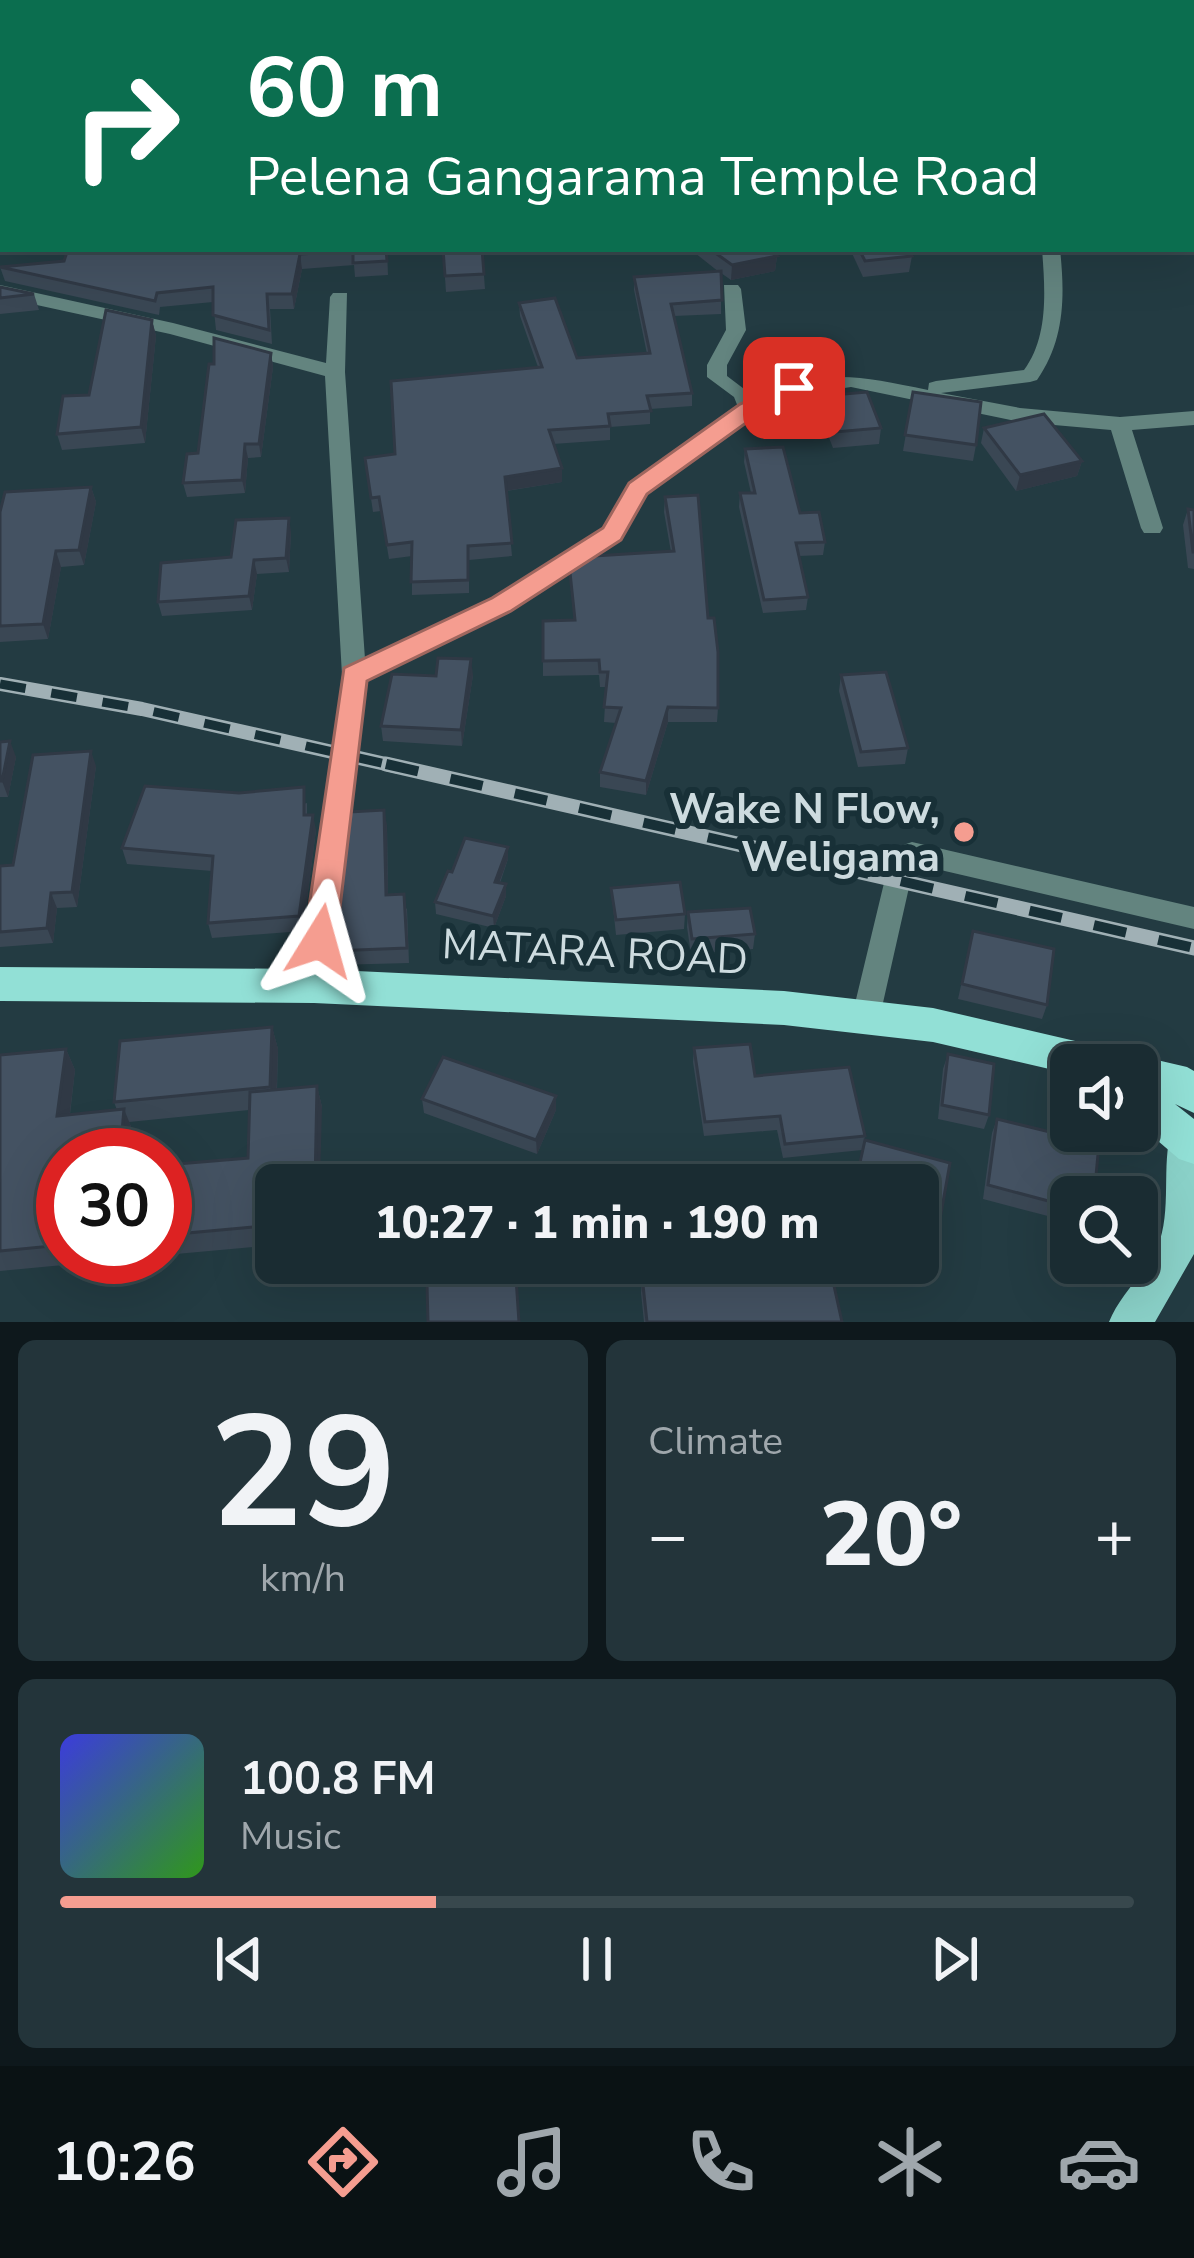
<!DOCTYPE html>
<meta charset="utf-8">
<style>
:root{--surface:#1a2c32;--page:#23343a;--text:#f1f3f6;--muted:#9fa7ac;--line:#38484d;--accent:#f59d90}
body{margin:0;font-family:"Nunito Sans",sans-serif;background:var(--page);color:var(--text);height:100vh;display:flex;flex-direction:column;font-size:45px;white-space:nowrap}
*{box-sizing:border-box;margin:0}
p{font-size:39px;color:var(--muted)}
.icon{flex:none;width:66px;height:66px;fill:none;stroke:currentColor;stroke-width:2;stroke-linecap:round;stroke-linejoin:round}
.map{position:relative;height:1322px;overflow:hidden}
.sheet{display:flex;flex-direction:column;gap:18px;padding:18px;background:#0e181c;flex:1}
.sheet>*{flex:none}
.top-card{position:absolute;left:0px;top:0px;width:1194px;height:252px;box-shadow:0 12px 48px #0002,0 0 0 3px var(--line);background:#0b6e4f;color:#fff;overflow:hidden}
.fabs{position:absolute;left:1050px;top:1044px;display:grid;gap:24px}
.fabs a{display:grid;place-items:center;width:108px;height:108px;border-radius:18px;background:var(--surface);box-shadow:0 12px 48px #0002,0 0 0 3px var(--line);font-size:60px}
.speed{position:absolute;left:36px;top:1128px;display:flex;gap:24px;font-size:60px;font-weight:700;text-align:center}
.speed>*{display:grid;place-content:center;width:156px;height:156px;border-radius:50%;background:var(--surface);box-shadow:0 12px 48px #0002,0 0 0 3px var(--line);line-height:1}
.speed .limit{border:18px solid #d22;background:#fff;color:#111}
.pin{position:absolute;display:grid;place-items:center;width:102px;height:102px;color:#fff;margin:-51px;border-radius:24px;box-shadow:0 6px 18px #0006}
.me{position:absolute;width:132px;margin:-66px;rotate:8deg;stroke-linejoin:round;filter:drop-shadow(0 0 9px #0008)}
.turn{display:flex;align-items:center;gap:42px;height:252px;padding:0 48px;font-size:54px}
.turn .icon{width:156px;height:156px;stroke-width:2.5}
.turn b{display:block;font-size:84px;line-height:102px}
.big{font-size:90px;font-weight:800;line-height:1.1}
.sheet .tile{flex:1;display:flex;flex-direction:column;justify-content:center;gap:18px;min-width:0;padding:0 42px;border-radius:18px;background:var(--page)}
.sheet .dial{align-items:center;gap:0}
.dial b{font-size:156px;line-height:1}
.song{display:flex;align-items:center;gap:36px}
.cover{width:144px;height:144px;border-radius:18px;background:linear-gradient(135deg,hsl(240 70% 55%),hsl(110 70% 35%))}
.played{height:12px;border-radius:6px;background:linear-gradient(90deg,var(--accent) 35%,var(--line) 35%)}
.keys{display:flex;justify-content:space-around;direction:ltr}
.heat{display:flex;justify-content:space-between;align-items:center;font-size:66px;direction:ltr}
.sheet .tiles{flex:1;display:grid;gap:18px;grid-template-columns:1fr 1fr}
.tile:last-child{grid-column:span 2}
.trip{position:absolute;left:255px;top:1164px;width:684px;height:120px;border-radius:18px;background:var(--surface);box-shadow:0 12px 48px #0002,0 0 0 3px var(--line);font-weight:800;line-height:120px;text-align:center}
.tabs{display:flex;height:192px;justify-content:space-around;align-items:center;background:#0a1214;color:var(--muted)}
.tabs .icon{width:84px;height:84px}
.tabs .on{color:var(--accent)}
.tabs b{font-size:54px;color:var(--text)}
.map>svg:first-child{display:block}
.water{fill:#5d598f}
.lines{fill:none;stroke-linecap:round;stroke-linejoin:round}
.minor{fill:#63847f;fill-rule:evenodd}
.primary{fill:#8ad1c8;fill-rule:evenodd}
.trunk{fill:#92e0d6;fill-rule:evenodd}
.rail-far1-casing{stroke:#a0b0b5;stroke-width:14}
.rail-casing{stroke:#a0b0b5;stroke-width:15}
.rail-far1{stroke:#183037;stroke-width:9;stroke-dasharray:26;stroke-linecap:butt}
.rail{stroke:#183037;stroke-width:10;stroke-dasharray:33;stroke-linecap:butt}
.wall{fill:#3a4754}
.shaded-wall{fill:#303945}
.building{fill:#445262;stroke:#303945;stroke-width:3}
.route{fill:#f59d90;stroke:#9f665e;stroke-width:3}
.poi-dot{fill:#f59d90;stroke:#183037;stroke-width:4.5}
.labels{text-anchor:middle;stroke-width:12;stroke-linejoin:round;paint-order:stroke}
.poi-label{font-size:42px;font-weight:bold;fill:#cddbdf;stroke:#183037;text-anchor:end}
.street-label{font-size:42px;fill:#cddbdf;stroke:#183037}
</style>
<div class="map">
<svg width="1194" height="1322" viewBox="0 0 1194 1322">
<rect width="100%" height="100%" fill="#233b42"/>
<polygon class="water" points="632,0 1194,0 1194,160 1191,3 623,3"/>
<g class="lines">
<g class="minor">
<path d="M1042,249H1060C1065,296 1065,340 1037,380L1030,382L941,393L1020,408L1120,417L1194,411V425L1132,430L1163,528L1160,533H1144L1141,528L1111,430L1020,422L851,387L798,395L756,414L646,494L620,539L509,611L365,680L328,986L324,995L314,998L304,995L300,986L342,675L325,376L170,334L0,297V285L173,323L326,363L330,297L333,293H347L345,372L365,659L493,599L604,529L630,484L738,407L734,397L707,377V365L726,330L724,285H738L741,289L746,330L727,365V376L756,398C824,367 858,376 928,390L929,383L936,381L1024,370C1049,336 1045,289 1042,249Z"/>
<polygon points="912,842 1194,907 1194,929 919,865 910,883 880,1016 876,1025 866,1029 856,1025 852,1016 884,883 903,845"/>
</g>
<path class="primary" d="M1187,1120L1194,1122V1254L1155,1322H1109C1121,1292 1149,1271 1160,1240C1172,1203 1160,1156 1174,1125Z"/>
<polygon class="trunk" points="0,967 314,969 784,991 933,1008 1187,1067 1194,1071 1194,1113 1175,1104 1194,1119 1194,1164 1179,1159 1137,1123 1137,1065 1071,1065 1071,1074 933,1042 784,1025 314,1003 0,1001"/>
<g class="rail-far1-casing">
<polyline id="rail-far1" points="0,684 142,709 399,767"/>
</g>
<g class="rail-casing">
<polyline id="rail" points="386,764 1194,948"/>
</g>
<use href="#rail-far1" class="rail-far1"/>
<use href="#rail" class="rail"/>
</g>
<g class="wall">
<polygon points="387,249 388,275 355,277 354,265 302,269 294,309 270,309 272,344 216,330 213,302 160,307 159,315 5,281 0,267"/>
<polygon points="443,249 482,249 485,289 446,292"/>
<polygon points="690,249 767,249 777,256 775,271 731,280 721,273 721,314 674,316 692,393 692,406 650,409 650,424 610,427 610,440 553,444 562,482 506,491 512,556 469,560 469,593 412,595 412,556 389,559 381,511 373,512 365,458 395,454 538,367 520,316 519,303 577,358 647,354 634,290 634,277 719,272"/>
<polygon points="850,249 908,249 912,256 909,272 863,277"/>
<polygon points="0,287 34,294 39,310 0,314"/>
<polygon points="152,320 156,336 145,443 62,450 57,434"/>
<polygon points="271,353 273,367 261,457 248,458 245,493 187,497 183,483"/>
<polygon points="913,392 976,445 973,461 903,451"/>
<polygon points="821,396 881,428 879,444 833,448 819,412"/>
<polygon points="984,428 1082,461 1077,476 1016,491 981,443"/>
<polygon points="745,449 825,542 823,555 799,556 808,597 806,610 763,613 739,507 740,493 751,493 744,462"/>
<polygon points="91,487 96,502 84,565 61,567 48,639 0,642 0,512"/>
<polygon points="665,497 708,618 718,708 717,722 668,722 646,795 600,787 600,772 616,723 604,722 606,687 600,687 599,675 543,676 543,621 574,620 569,563 671,552 664,512"/>
<polygon points="1188,509 1194,510 1194,569 1188,568 1183,525"/>
<polygon points="291,532 289,572 257,574 252,610 162,616 158,602 231,557"/>
<polygon points="473,675 462,746 383,741 381,726 436,676"/>
<polygon points="841,675 908,748 905,764 858,767 839,691"/>
<polygon points="0,742 16,757 8,797 0,797"/>
<polygon points="96,766 77,907 57,908 53,943 0,947 0,866 13,865"/>
<polygon points="307,803 307,815 316,830 303,931 212,938 208,923 212,871 127,864 122,848"/>
<polygon points="387,825 388,895 407,909 409,963 335,965 332,951"/>
<polygon points="508,859 500,883 506,884 506,896 494,928 436,914 435,902 452,872"/>
<polygon points="611,888 685,914 684,929 616,935"/>
<polygon points="688,912 755,934 753,949 691,954 687,927"/>
<polygon points="973,931 1047,1005 1042,1019 958,999"/>
<polygon points="272,1027 278,1049 277,1090 317,1086 322,1107 276,1185 276,1245 165,1255 165,1165 248,1158 249,1110 129,1122 132,1129 63,1155 63,1257 148,1257 0,1271 0,1055 66,1049 75,1070 70,1114 117,1110 114,1102"/>
<polygon points="694,1048 755,1076 865,1136 862,1150 783,1158 777,1130 704,1136 693,1062"/>
<polygon points="948,1054 989,1115 984,1129 938,1119 943,1069"/>
<polygon points="422,1099 556,1110 537,1154 424,1113"/>
<polygon points="997,1119 1071,1197 1071,1222 983,1199 992,1133"/>
<polygon points="918,1185 935,1247 930,1260 918,1256"/>
<polygon points="698,1264 842,1322 644,1322 641,1293 642,1276 697,1271"/>
</g>
<g class="shaded-wall">
<polygon points="300,254 302,269 294,309 292,294"/>
<polygon points="777,256 775,271 731,280 732,265"/>
<polygon points="152,320 156,336 145,443 141,427"/>
<polygon points="271,353 273,367 261,457 259,444"/>
<polygon points="245,444 248,458 245,493 242,480"/>
<polygon points="1082,461 1077,476 1016,491 1020,475"/>
<polygon points="562,468 562,482 505,491 505,477"/>
<polygon points="91,487 96,502 84,565 79,550"/>
<polygon points="289,518 291,532 289,572 286,558"/>
<polygon points="56,551 61,567 48,639 43,624"/>
<polygon points="254,560 257,574 252,610 249,596"/>
<polygon points="471,659 473,675 462,746 461,730"/>
<polygon points="668,707 668,722 646,795 646,781"/>
<polygon points="10,741 16,757 8,797 2,781"/>
<polygon points="91,751 96,766 77,907 72,892"/>
<polygon points="384,810 387,825 388,910 386,895"/>
<polygon points="313,815 316,830 303,931 299,916"/>
<polygon points="508,847 508,859 495,894 495,882"/>
<polygon points="506,884 506,896 494,928 493,916"/>
<polygon points="51,893 57,908 53,943 47,928"/>
<polygon points="272,1027 278,1049 276,1108 270,1087"/>
<polygon points="66,1049 75,1070 67,1136 57,1116"/>
<polygon points="317,1086 322,1107 320,1185 315,1185"/>
<polygon points="556,1096 556,1110 537,1154 536,1140"/>
<polygon points="124,1109 132,1129 130,1155 120,1155"/>
</g>
<g class="building">
<polygon points="68,249 386,249 387,261 353,263 353,251 300,254 292,294 267,294 269,330 213,315 213,287 157,293 155,301 0,267 64,261"/>
<polygon points="443,249 482,249 484,274 445,276"/>
<polygon points="710,249 767,249 777,256 732,265"/>
<polygon points="859,249 908,249 912,256 865,261"/>
<polygon points="721,271 722,300 671,304 692,393 647,396 651,411 608,414 610,426 549,430 562,468 505,477 512,543 468,546 468,580 411,582 412,542 387,545 379,497 371,498 365,458 395,454 391,381 542,367 519,303 555,298 577,358 650,353 634,277"/>
<polygon points="0,287 34,294 0,298"/>
<polygon points="106,310 152,320 141,427 57,434 63,396 89,395"/>
<polygon points="214,338 271,353 259,444 245,444 242,480 183,483 187,454 198,453 209,364 214,364"/>
<polygon points="867,392 881,428 835,432 821,396"/>
<polygon points="913,392 981,402 976,445 905,435"/>
<polygon points="1044,414 1082,461 1020,475 984,428"/>
<polygon points="783,447 800,513 819,512 825,542 796,543 808,597 764,600 740,493 755,493 745,449"/>
<polygon points="91,487 79,550 56,551 43,624 0,626 0,512 5,492"/>
<polygon points="698,495 708,618 714,618 718,652 718,708 668,707 646,781 600,772 621,708 604,707 608,672 600,672 599,660 543,661 543,621 575,620 569,563 577,557 674,551 665,497"/>
<polygon points="1188,509 1194,510 1194,552 1193,552"/>
<polygon points="289,518 286,558 254,560 249,596 158,602 161,563 231,557 236,520"/>
<polygon points="438,658 471,659 461,730 381,726 392,674 436,676"/>
<polygon points="886,672 908,748 861,752 841,675"/>
<polygon points="10,741 2,781 0,781 0,742"/>
<polygon points="91,751 72,892 51,893 47,928 0,932 0,866 13,865 33,755"/>
<polygon points="145,786 239,793 304,787 304,815 313,815 299,916 208,923 213,856 122,848"/>
<polygon points="384,810 386,895 404,894 407,948 332,951 349,812"/>
<polygon points="465,838 508,847 495,882 506,884 493,916 435,902 448,871 452,872"/>
<polygon points="680,882 685,914 616,920 611,888"/>
<polygon points="750,908 755,934 692,939 688,912"/>
<polygon points="973,931 1054,949 1047,1005 962,984"/>
<polygon points="272,1027 270,1087 114,1102 120,1041"/>
<polygon points="750,1044 755,1076 849,1067 865,1136 785,1144 780,1116 705,1122 694,1048"/>
<polygon points="66,1049 57,1116 124,1109 120,1155 63,1155 63,1245 0,1251 0,1055"/>
<polygon points="948,1054 994,1064 989,1115 942,1105"/>
<polygon points="443,1057 556,1096 536,1140 422,1099"/>
<polygon points="317,1086 315,1185 276,1185 276,1225 165,1235 165,1165 248,1158 250,1092"/>
<polygon points="997,1119 1099,1144 1094,1197 1071,1197 1071,1207 988,1185"/>
<polygon points="865,1140 950,1163 935,1247 918,1242 918,1185 855,1185"/>
<polygon points="707,1263 829,1263 842,1322 647,1322 642,1276 699,1271 698,1264"/>
<polygon points="516,1278 519,1322 428,1322 427,1285"/>
</g>
<polygon class="route" points="794,381 802,383 802,394 757,415 647,494 621,540 511,611 367,681 336,941 331,950 320,954 309,950 304,941 344,668 492,598 603,528 629,483 740,404"/>
<circle class="poi-dot" cx="964" cy="832" r="12"/>
<g class="labels">
<g class="poi-label">
<text x="940" y="823">Wake N Flow,<tspan x="940" dy="48">Weligama</tspan></text>
</g>
<g class="street-label">
<text transform="translate(595 951) rotate(3)" y="15">MATARA ROAD</text>
</g>
</g>
</svg>
<div class="fabs">
<a><svg class="icon" aria-label="sound" viewBox="0 0 24 24"><path d="M4 9h4l5-4v14l-5-4H4zM17 9q2 3 0 6"/></svg></a>
<a><svg class="icon" aria-label="search" viewBox="0 0 24 24"><circle cx="10" cy="10" r="6"/><path d="M15 15l6 6"/></svg></a>
</div>
<div class="speed"><div class="limit">30</div></div>
<div class="pin" style="left:794px;top:388px;background:#d93025"><svg class="icon" aria-label="arrive" viewBox="0 0 24 24"><path d="M6 21V4h12l-3 4 3 4H6"/></svg></div>
<svg class="me" style="left:320px;top:941px" viewBox="-20 -20 40 40"><path d="M0-17L14 15 0 8-14 15z" fill="#f59d90" stroke="#fff" stroke-width="4"/></svg>
<div class="trip">10:27 · 1 min · 190 m</div>
<div class="top-card">
<div class="turn"><svg class="icon" aria-label="right" viewBox="0 0 24 24"><path d="M7 20v-9h11M14 6l5 5-5 5"/></svg><div><b>60 m</b>Pelena Gangarama Temple Road</div></div>
</div>
</div>
<section class="sheet">
<div class="tiles">
<div class="tile dial"><b>29</b><p>km/h</p></div>
<div class="tile"><p>Climate</p>
<div class="heat"><a>−</a><b class="big">20°</b><a>+</a></div>
</div>
<div class="tile">
<div class="song"><i class="cover"></i><div><b>100.8 FM</b><p>Music</p></div></div>
<div class="played"></div>
<div class="keys"><svg class="icon" aria-label="previous" viewBox="0 0 24 24"><path d="M18 5L8 12l10 7zM5 5v14"/></svg><svg class="icon" aria-label="pause" viewBox="0 0 24 24"><path d="M8 5v14M16 5v14"/></svg><svg class="icon" aria-label="next" viewBox="0 0 24 24"><path d="M6 5l10 7-10 7zM19 5v14"/></svg></div>
</div>
</div>
</section>
<nav class="tabs">
<b>10:26</b>
<svg class="icon on" aria-label="directions" viewBox="0 0 24 24"><path d="M12 3l9 9-9 9-9-9zM9 14v-3h6M13 9l2 2-2 2"/></svg>
<svg class="icon" aria-label="music" viewBox="0 0 24 24"><path d="M9 18V5l10-2v13"/><circle cx="6" cy="18" r="3"/><circle cx="16" cy="16" r="3"/></svg>
<svg class="icon" aria-label="phone" viewBox="0 0 24 24"><path d="M5 4h4l2 5-3 2q2 4 5 5l2-3 5 2v4C11 20 4 13 5 4z"/></svg>
<svg class="icon" aria-label="climate" viewBox="0 0 24 24"><path d="M12 3v18M4 7l16 10M4 17L20 7"/></svg>
<svg class="icon" aria-label="car" viewBox="0 0 24 24"><path d="M5 17H2v-5l4-1 3-4h7l3 4 3 1v5h-3M9 17h6M6 11h13"/><circle cx="7" cy="17" r="2"/><circle cx="17" cy="17" r="2"/></svg>
</nav>
